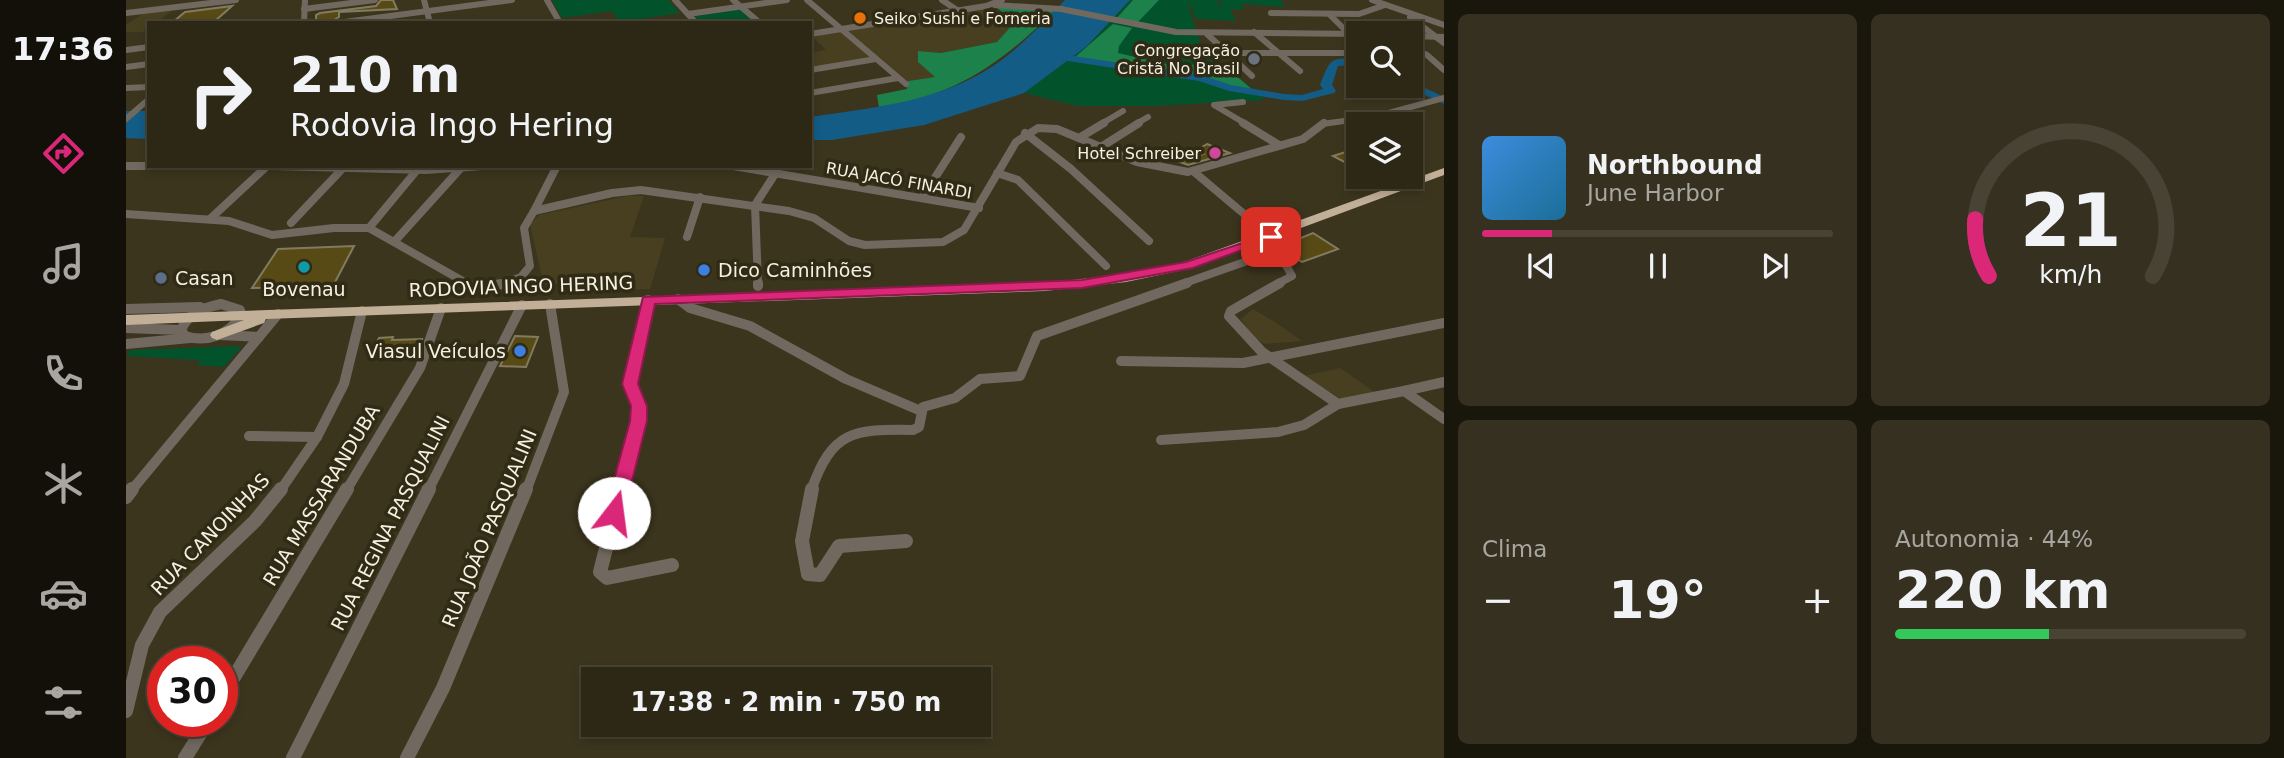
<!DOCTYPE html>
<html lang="pt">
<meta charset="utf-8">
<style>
:root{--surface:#2d2816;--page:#35301f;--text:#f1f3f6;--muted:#a7a6a1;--line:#484435;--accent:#db2777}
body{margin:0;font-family:"DejaVu Sans",sans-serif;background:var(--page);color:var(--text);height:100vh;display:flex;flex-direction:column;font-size:26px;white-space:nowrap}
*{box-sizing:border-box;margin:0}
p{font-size:23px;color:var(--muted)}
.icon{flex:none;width:38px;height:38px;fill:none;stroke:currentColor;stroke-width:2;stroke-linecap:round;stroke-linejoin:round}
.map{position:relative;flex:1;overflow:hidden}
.side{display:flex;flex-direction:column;gap:14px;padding:14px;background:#19160c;width:840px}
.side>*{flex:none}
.guide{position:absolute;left:21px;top:21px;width:665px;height:147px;border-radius:0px;box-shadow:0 4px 10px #0003,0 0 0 2px var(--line);background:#2d2816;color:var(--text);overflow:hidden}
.controls{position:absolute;left:1220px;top:21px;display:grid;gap:14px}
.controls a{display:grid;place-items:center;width:77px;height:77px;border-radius:0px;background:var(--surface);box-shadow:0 4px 10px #0003,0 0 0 2px var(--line);font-size:35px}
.speed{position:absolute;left:21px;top:646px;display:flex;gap:14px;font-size:35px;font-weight:700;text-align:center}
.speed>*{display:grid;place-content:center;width:91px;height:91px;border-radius:50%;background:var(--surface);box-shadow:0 4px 10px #0003,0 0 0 2px var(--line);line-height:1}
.speed .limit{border:10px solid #d22;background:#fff;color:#111}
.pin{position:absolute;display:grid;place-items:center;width:60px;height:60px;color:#fff;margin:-30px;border-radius:14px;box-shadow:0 4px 10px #0006}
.me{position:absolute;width:77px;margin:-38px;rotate:15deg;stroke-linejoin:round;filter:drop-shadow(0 0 5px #0008)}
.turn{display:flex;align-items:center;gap:24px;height:147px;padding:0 28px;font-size:32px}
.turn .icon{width:91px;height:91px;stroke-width:2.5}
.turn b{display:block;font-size:49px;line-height:60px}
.big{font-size:52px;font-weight:700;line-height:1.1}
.side .tile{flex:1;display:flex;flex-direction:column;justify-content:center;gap:10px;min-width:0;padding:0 24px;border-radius:10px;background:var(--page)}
.side .dial{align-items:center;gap:0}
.dial svg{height:182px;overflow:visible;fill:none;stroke:var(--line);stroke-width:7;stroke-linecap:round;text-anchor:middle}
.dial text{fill:var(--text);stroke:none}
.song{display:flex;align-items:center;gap:21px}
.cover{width:84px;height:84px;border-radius:10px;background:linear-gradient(135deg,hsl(210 70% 55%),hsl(200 70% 35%))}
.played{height:7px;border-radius:4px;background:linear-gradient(90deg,var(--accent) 20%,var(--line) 20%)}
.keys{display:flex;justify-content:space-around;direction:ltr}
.heat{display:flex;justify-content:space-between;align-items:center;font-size:38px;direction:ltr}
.charge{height:10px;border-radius:5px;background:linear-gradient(90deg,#34c759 44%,var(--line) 0)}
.side .tiles{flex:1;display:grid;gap:14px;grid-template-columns:repeat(2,1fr)}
.trip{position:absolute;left:455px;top:667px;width:410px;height:70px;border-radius:0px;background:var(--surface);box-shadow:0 4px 10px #0003,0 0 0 2px var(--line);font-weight:700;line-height:70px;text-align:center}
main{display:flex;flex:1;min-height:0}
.tabs{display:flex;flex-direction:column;width:126px;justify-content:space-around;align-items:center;background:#121009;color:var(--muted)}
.tabs .icon{width:49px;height:49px}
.tabs .current{color:var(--accent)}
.tabs b{font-size:32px;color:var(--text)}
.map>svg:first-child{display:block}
.built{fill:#473f20}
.green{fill:#02532c}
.forest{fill:#1d814c}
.water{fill:#135c86}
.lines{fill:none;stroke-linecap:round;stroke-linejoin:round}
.river{fill:#135c86;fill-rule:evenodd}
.building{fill:#584a15;stroke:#827b62;stroke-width:2}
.minor-far3{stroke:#716960;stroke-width:6}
.minor-far2{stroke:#716960;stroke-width:8}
.minor-far1{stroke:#716960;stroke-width:10}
.minor{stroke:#716960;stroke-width:14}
.highway{fill:#c1af98;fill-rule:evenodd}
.minor-bridge{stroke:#716960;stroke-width:6}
.route{fill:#db2777;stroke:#8e194d;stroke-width:2}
.food-dot{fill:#e8710a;stroke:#312b15;stroke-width:2.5}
.worship-dot{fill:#6b7280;stroke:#312b15;stroke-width:2.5}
.hotel-dot{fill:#d1479c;stroke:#312b15;stroke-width:2.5}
.culture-dot{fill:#0f9aa8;stroke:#312b15;stroke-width:2.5}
.shop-dot{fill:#3f7fe0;stroke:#312b15;stroke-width:2.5}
.service-dot{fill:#5c6f8a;stroke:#312b15;stroke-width:2.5}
.labels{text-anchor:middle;stroke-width:7;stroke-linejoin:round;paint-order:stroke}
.far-poi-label{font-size:16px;fill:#f4f1e3;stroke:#312b15;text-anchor:end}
.far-street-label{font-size:16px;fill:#f4f1e3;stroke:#312b15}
.poi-label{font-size:19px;fill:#f4f1e3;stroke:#312b15;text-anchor:start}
.street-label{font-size:19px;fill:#f4f1e3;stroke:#312b15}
</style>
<main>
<nav class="tabs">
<b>17:36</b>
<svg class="icon current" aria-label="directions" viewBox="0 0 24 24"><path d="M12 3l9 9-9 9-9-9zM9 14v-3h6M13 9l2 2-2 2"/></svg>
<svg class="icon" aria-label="music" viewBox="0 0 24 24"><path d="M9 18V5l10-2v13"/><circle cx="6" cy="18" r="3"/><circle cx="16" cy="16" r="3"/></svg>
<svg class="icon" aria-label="phone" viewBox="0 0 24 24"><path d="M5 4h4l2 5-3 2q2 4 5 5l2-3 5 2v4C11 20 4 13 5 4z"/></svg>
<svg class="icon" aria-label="climate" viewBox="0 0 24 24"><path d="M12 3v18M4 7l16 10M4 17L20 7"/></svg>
<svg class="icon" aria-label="car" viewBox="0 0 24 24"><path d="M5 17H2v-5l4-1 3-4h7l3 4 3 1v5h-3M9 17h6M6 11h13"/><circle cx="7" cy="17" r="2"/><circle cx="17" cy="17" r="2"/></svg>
<svg class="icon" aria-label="filters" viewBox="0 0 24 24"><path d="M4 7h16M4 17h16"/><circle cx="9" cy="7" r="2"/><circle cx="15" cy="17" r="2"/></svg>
</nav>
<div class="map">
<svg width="1318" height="758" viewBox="0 0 1318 758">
<rect width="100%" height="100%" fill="#3c351e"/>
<g class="built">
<polygon points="868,8 890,22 871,42 815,53 792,51 810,77 782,81 719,29"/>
<polygon points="48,9 30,23 23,23 23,28 17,32 0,32 0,25 19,12"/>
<polygon points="713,30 745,58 684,68 684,48 689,52 700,50 684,35"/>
<polygon points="502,196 518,196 504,237 539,238 524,289 461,291 459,281 418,285 404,225 413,215"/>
<polygon points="1127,309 1149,322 1176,341 1138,344 1126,336 1115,319"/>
<polygon points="1214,368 1250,393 1217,400 1178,376"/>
</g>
<g class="green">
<polygon points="426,0 542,0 554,13 493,22 486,11 436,18"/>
<polygon points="1004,0 1092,0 1093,6 1089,8 1095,6 1094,0 1155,0 1159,7 1115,4 1118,10 1104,9 1110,21 1070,19 1064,6 1074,6 1062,5 1075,46 1139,100 1029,106 952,106 898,93 961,46"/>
<polygon points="616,9 629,23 574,23 568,16"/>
<polygon points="116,346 98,367 71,365 73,360 1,356 4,350"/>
</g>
<g class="forest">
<polygon points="1007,0 1033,0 1010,24 990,19"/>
<path d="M883,7L929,10C876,63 830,96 753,107L751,95L781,89L782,81L809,77L792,62V51L815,53L871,42L889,22L871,8Z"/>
<polygon points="987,24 1006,28 993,46 992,53 1048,66 1095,63 1128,91 1104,87 1064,74 948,58"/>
</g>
<g class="water">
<path d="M939,0H1004L961,46L898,93L798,125L706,140H684V117C746,108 810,102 864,68C892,51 916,23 939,0Z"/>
<polygon points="0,111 23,111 23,139 0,138"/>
</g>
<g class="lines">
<g class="river">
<path d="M920,52L1075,75L1105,85L1158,94L1176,95L1197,89L1194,85C1204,59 1204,57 1232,59V65L1212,66L1206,85L1210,91L1208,93L1176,101L1158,100L1103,91L1073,81L916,57L915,55Z"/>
<polygon points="1284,81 1318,97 1318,104 1280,86 1284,86"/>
</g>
</g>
<g class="building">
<polygon points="255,0 267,0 271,9 213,12 213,17 206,21 190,23 190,15 194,13 250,6"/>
<polygon points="106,6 89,21 47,22 59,12"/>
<polygon points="1081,144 1104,153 1062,165 1054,162 1077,154 1069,151"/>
<polygon points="1232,148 1232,169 1207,156"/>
<polygon points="1187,233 1212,249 1176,262 1152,247"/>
<polygon points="228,246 207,286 126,288 152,249"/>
<polygon points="389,336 412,337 400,367 374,366"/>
<polygon points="267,337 266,340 296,339 292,351 248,348 253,338"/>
</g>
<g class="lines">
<g class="minor-far3">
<polyline points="298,0 304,23"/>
<polyline points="421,0 434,23"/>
<polyline points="549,0 570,23"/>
<polyline points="607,0 634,23"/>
<polyline points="681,0 780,84"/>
<polyline points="816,0 831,10"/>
<polyline points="1246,0 1318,25"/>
<polyline points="869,5 935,9"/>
<polyline points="178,9 249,0"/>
<polyline points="0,13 110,0"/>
<polyline points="1145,13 1233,14 1259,5"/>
<polyline points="562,14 661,0"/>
<polyline points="1203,14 1232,43"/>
<polyline points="1284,17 1318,43"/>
<polyline points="178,23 179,0"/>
<polyline points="211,23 386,0"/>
<polyline points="1128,32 1174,71"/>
<polyline points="684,34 860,6 876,0"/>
<polyline points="1081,34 1126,76"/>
<polyline points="1284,47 1301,55 1318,70"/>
<polyline points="0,50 23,47"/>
<polyline points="1101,53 1232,53"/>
<polyline points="0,67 23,64"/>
<polyline points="684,70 750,59"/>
<polyline points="0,88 23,87"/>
<polyline points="684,93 772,78"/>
<polyline points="1117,102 1088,105 1120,124"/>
<polyline points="0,119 23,99"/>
<polyline points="975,124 997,111"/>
<polyline points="1010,124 1022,117"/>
<polyline points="1196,124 1248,117 1318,98"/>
</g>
<g class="minor-far2">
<polyline points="1117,123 1153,145"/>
<polyline points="899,133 945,169 1023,241"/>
<polyline points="953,138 978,123"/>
<polyline points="975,147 1013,123"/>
<polyline points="0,166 23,166"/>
<polyline points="148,166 300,170 356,166"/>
<polyline points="607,166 853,208"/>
<polyline points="1067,171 1124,219"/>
<polyline points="871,173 892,180 980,266"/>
<polyline points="796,198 835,137"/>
<polyline points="408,211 431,166"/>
<polyline points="0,214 103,221 146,235 208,228 243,228 342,284"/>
<polyline points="84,219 141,166"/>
<polyline points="165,223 218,167"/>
<polyline points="243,228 291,170"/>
<polyline points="561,237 574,197"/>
<polyline points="269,241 334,169"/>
<polyline points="1130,243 1160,265 1166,276 1151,284"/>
<polyline points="377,284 395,277 404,266 398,228 408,211 486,193 515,190 663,211 688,218 723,241 739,245 817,242 838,230 890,142 912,128 931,129 1011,162 1062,172 1177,139 1198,123"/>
<polyline points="632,284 629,205 649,174"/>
<polyline points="1056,284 1144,253"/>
</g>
<g class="minor-far1">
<polyline points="339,283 348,288 383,283"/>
<polyline points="632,283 632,286"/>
<polyline points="1154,283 1105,311 1103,316 1136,352 1212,404 1278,391 1318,419"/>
<polyline points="552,299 564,308 624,326 720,379 795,411"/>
<path d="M95,304L114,310L115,316C102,335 81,343 59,336L55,330C62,313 77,308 95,304Z"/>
<polyline points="0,309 74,307"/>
<polyline points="0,328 55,330"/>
<polyline points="94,335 133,337"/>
<polyline points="0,344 64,338"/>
<polyline points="995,361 1117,363 1318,323"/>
<polyline points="1278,391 1318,382"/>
<polyline points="123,436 191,437"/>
<polyline points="1035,440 1152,432 1178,425 1212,404"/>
<polyline points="5,491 152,314"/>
<polyline points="154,491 191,437 218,384 236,311"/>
<polyline points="220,491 294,368 315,308"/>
<polyline points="302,491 396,305"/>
<polyline points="400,491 438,392 424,304"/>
<polyline points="495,491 513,421 513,406 504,384 522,300"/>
<path d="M685,491C706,430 728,429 787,430L793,427L797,407L829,398L854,379L894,376L911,336L1061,283"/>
</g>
<g class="minor">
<polyline points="495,489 474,572 481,578 546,565"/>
<polyline points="686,489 676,541 682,574 694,575 713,546 780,541"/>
<polyline points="0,497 6,489"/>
<polyline points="96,697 221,489"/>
<polyline points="0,711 16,645 34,612 129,521 155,489"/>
<polyline points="59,758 82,721"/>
<polyline points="167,758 303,489"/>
<polyline points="281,758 317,688 400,489"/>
</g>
<polygon class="highway" points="1318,168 1318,175 1067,268 1000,282 919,291 140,319 138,323 91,340 86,338 84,335 86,332 118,320 0,325 0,315 919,283 1000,274 1058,262"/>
<g class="minor-bridge">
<polyline points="935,9 1050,32 1232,34"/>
<polyline points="1284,36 1318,37"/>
</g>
</g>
<polygon class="route" points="1140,235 1151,237 1067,268 956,288 529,304 512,384 521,406 521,421 498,513 488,520 479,513 504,421 505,406 496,384 517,297 956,280 1060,262"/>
<circle class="food-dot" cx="734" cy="18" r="7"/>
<circle class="worship-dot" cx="1128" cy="59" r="7"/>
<circle class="hotel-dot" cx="1089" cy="153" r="7"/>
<circle class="culture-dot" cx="178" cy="267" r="7"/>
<g class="shop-dot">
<circle cx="578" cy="270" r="7"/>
<circle cx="394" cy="351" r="7"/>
</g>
<circle class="service-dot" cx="35" cy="278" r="7"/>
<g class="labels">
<g class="far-poi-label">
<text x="748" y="24" text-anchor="start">Seiko Sushi e Forneria</text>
<text x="1114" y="56">Congregação<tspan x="1114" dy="18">Cristã No Brasil</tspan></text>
<text x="1075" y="159">Hotel Schreiber</text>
</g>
<g class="far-street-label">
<text transform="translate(773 180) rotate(10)" y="6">RUA JACÓ FINARDI</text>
</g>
<g class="poi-label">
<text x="592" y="277">Dico Caminhões</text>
<text x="49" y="285">Casan</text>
<text x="178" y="296" text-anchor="middle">Bovenau</text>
<text x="380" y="358" text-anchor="end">Viasul Veículos</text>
</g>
<g class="street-label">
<text transform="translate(395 286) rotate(-2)" y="7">RODOVIA INGO HERING</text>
<text transform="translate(195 495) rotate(-59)" y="7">RUA MASSARANDUBA</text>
<text transform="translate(264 523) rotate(-63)" y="7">RUA REGINA PASQUALINI</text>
<text transform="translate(363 528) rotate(-67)" y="7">RUA JOÃO PASQUALINI</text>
<text transform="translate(84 534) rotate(-46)" y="7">RUA CANOINHAS</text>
</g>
</g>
</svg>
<div class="controls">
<a><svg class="icon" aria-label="search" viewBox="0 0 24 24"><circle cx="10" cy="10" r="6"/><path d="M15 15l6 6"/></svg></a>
<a><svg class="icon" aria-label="layers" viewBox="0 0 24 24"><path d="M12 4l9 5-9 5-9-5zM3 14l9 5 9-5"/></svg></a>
</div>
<div class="speed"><div class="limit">30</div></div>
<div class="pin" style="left:1145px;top:237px;background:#d93025"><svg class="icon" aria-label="arrive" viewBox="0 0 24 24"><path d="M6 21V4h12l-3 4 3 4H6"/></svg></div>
<svg class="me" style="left:488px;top:513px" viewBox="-20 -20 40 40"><circle r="19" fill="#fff"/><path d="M0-13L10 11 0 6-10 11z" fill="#db2777"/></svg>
<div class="trip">17:38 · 2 min · 750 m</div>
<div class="guide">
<div class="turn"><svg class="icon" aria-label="right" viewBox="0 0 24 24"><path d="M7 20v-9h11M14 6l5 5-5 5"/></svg><div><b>210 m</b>Rodovia Ingo Hering</div></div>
</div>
</div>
<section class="side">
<div class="tiles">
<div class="tile">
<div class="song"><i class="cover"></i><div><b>Northbound</b><p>June Harbor</p></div></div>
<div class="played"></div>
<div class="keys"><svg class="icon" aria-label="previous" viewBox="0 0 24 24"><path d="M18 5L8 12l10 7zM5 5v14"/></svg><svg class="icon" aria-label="pause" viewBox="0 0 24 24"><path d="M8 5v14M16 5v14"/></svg><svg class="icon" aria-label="next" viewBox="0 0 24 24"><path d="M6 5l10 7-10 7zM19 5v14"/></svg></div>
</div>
<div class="tile dial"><svg viewBox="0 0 100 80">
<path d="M14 69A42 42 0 1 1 86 69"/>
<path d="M14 69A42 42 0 0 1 8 44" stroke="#db2777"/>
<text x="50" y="56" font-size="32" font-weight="700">21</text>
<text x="50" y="72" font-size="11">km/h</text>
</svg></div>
<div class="tile"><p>Clima</p>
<div class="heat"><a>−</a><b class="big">19°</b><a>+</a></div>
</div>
<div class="tile"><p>Autonomia · 44%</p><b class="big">220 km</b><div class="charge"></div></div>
</div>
</section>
</main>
